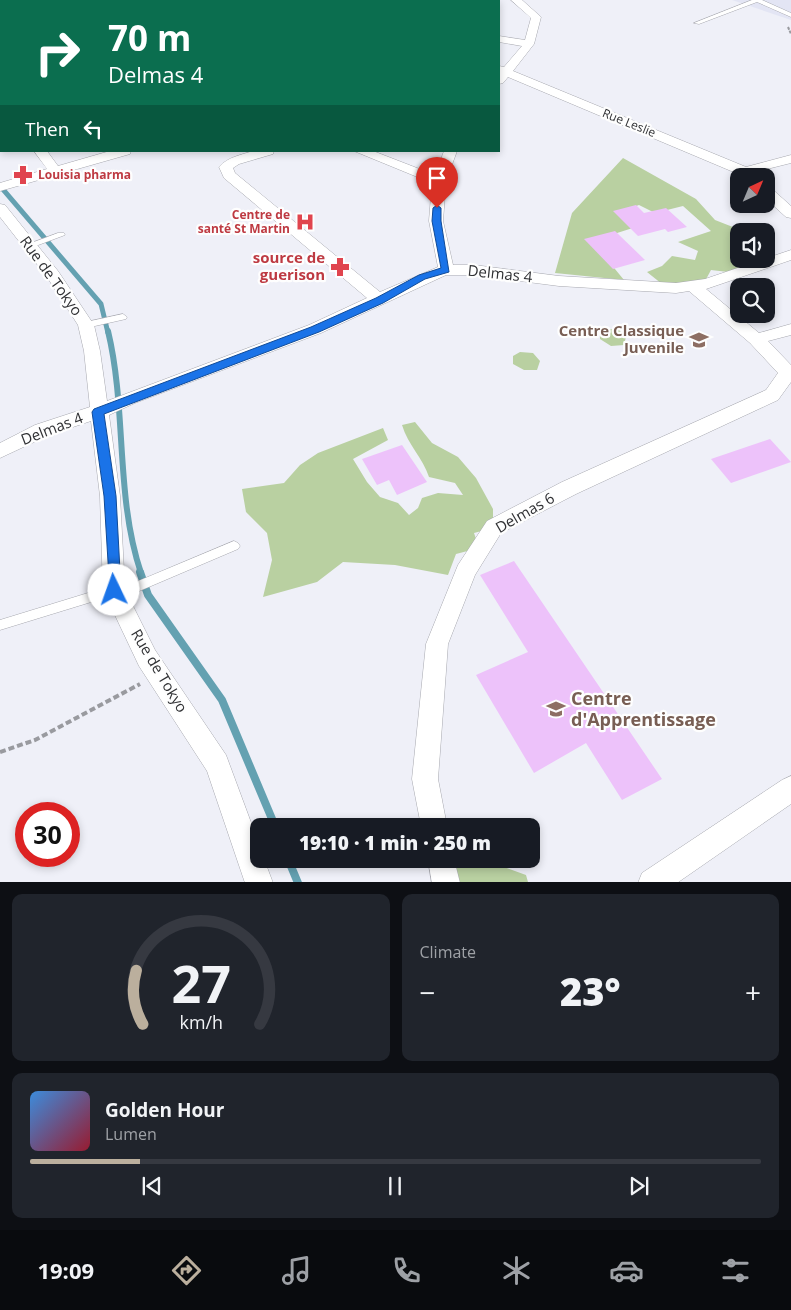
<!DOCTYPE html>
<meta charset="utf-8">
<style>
:root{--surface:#171b24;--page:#20242c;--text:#f1f3f6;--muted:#9ea1a6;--line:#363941;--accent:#bbaf9d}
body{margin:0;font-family:"Open Sans",sans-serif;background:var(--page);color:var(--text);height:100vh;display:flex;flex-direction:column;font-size:19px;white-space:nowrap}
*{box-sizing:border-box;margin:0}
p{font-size:16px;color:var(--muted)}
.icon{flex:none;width:28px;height:28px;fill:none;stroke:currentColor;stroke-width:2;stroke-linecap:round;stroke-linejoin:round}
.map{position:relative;height:882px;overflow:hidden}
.side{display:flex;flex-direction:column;gap:12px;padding:12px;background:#0d0f14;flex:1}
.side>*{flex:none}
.hud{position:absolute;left:0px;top:0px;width:500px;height:152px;box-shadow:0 2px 8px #0003;background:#0b6e4f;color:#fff;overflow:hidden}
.needle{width:32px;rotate:44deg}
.tools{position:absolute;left:730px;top:168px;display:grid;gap:10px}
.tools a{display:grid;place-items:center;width:45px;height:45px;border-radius:10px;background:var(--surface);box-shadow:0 2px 8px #0003;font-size:25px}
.speed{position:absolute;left:15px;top:802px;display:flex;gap:10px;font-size:25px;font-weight:700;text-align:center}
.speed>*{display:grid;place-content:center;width:65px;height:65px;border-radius:50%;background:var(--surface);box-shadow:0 2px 8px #0003;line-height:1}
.speed .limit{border:8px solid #d22;background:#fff;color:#111}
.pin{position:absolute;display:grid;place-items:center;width:42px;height:42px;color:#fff;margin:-51px -21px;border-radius:50% 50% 50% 0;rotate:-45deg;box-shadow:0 0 5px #0007}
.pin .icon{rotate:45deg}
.me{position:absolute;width:55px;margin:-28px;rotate:357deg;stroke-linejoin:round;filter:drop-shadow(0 0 4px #0008)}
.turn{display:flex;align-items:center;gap:18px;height:105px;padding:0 25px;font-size:22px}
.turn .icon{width:65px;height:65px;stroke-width:2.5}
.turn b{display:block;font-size:35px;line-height:42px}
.then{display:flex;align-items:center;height:48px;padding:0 25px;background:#0003;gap:10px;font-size:19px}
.big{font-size:38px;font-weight:800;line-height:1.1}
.side .card{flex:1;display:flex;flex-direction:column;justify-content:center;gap:8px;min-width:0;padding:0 18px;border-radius:10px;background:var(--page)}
.side .dial{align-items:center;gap:0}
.dial svg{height:130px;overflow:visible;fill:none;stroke:var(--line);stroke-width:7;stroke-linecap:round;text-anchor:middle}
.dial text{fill:var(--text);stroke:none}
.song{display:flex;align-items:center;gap:15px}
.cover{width:60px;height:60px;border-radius:8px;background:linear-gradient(135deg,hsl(210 70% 55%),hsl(350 70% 35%))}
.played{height:5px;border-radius:2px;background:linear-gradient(90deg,var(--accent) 15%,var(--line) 15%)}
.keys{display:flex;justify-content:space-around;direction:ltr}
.heat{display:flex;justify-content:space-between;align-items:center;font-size:28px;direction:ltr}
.side .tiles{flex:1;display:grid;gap:12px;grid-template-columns:1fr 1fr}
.card:last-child{grid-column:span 2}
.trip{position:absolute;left:250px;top:818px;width:290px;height:50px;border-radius:10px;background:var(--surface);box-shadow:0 2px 8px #0003;font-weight:800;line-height:50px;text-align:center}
.menu{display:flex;height:80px;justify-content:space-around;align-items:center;background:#090b0e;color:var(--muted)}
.menu .icon{width:35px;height:35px}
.menu .active{color:var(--accent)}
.menu b{font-size:22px;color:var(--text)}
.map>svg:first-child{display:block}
.built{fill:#e3e5f4}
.green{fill:#b9d0a1}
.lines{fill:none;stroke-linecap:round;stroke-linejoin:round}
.stream-far3{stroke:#64a1b1;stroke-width:4}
.stream-far2{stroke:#64a1b1;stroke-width:5}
.stream-far1{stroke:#64a1b1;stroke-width:6}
.stream{stroke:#64a1b1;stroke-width:8}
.building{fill:#edc2fa}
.lane-casing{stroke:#a7a8af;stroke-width:1}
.street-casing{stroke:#a7a8af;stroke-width:1}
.path-far1{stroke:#999a9f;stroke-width:2;stroke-dasharray:3 1;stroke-linecap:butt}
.path{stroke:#999a9f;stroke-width:4;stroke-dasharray:6 3;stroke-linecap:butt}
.lane{fill:#fff;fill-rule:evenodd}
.street{fill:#fff;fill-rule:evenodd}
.route{fill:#1a73e8;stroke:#114b97}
.labels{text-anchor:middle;stroke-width:4.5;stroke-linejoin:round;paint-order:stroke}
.far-street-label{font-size:12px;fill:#303134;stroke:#fefefe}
.far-health-label{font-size:12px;font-weight:bold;fill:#be3a42;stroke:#fefefe;text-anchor:start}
.health-label{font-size:15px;font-weight:bold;fill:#be3a42;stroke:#fefefe;text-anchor:end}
.street-label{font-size:15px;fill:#303134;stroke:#fefefe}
.education-label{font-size:15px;font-weight:bold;fill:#785e54;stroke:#fefefe;text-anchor:end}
.near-education-label{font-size:18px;font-weight:bold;fill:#785e54;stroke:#fefefe;text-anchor:start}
</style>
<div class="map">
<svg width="791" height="883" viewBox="0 0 791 883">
<rect width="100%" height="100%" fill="#eff0f8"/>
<polygon class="built" points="731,0 791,0 791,20 732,0"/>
<g class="green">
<polygon points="623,158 696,199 715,220 743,231 739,231 739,259 750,259 747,268 728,272 711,270 704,283 662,284 647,272 662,266 672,256 695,260 698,251 678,242 711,231 683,206 655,213 639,205 628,209 639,226 592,241 624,280 555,273 572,213"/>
<polygon points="606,329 618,329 626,337 624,345 611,346 600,339 600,332"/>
<polygon points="520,352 533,353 540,361 537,370 524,370 513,364 513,356"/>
<path d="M415,422L432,443L458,457L476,478L493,509V528L474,533L479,548L456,554L448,575L395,565L343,562L317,582L263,597L272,560L267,533L246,512L242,489L284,483L300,465L318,453L383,428L388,440L353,459L367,482L380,497L398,503L409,515L418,508L422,498L438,493L463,495L455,483L429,477C423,458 408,445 402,425Z"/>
<polygon points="451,859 492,859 496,864 526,875 528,882 457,882"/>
</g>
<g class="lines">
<g class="stream-far3">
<polyline points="106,1 108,0"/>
<polyline points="0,76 1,74"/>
</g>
<polyline class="stream-far2" points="0,186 101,304 108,333"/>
<path class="stream-far1" d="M108,331C127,410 115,496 141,573"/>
<g class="stream">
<polyline points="140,572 148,595 222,700 275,826"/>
<polyline points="288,859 298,883"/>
</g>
</g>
<g class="building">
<polygon points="636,205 644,213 666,208 687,227 668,232 665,229 638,236 613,211"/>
<polygon points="615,231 645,260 613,269 584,239"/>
<polygon points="770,439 791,462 731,483 711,459"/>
<polygon points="402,445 427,482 397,495 389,480 377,485 362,459"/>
<polygon points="514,561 662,779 622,800 586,743 534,773 476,675 528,652 480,575"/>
</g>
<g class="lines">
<g class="lane-casing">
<g id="lane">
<polygon points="752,0 762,0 791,13 791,17 757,2 699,24 694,23"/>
<rect x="0" y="128" width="1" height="4"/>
<polygon points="58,233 64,233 65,235 33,247 30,247 26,245"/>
<polygon points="123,314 127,317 126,319 86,328 82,325 86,322"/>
<polygon points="234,541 238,543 240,546 238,549 130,595 126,596 114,595 0,630 0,620 114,585 126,586"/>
</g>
</g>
<g class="street-casing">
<g id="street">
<polygon points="303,0 314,0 315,1 304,1"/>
<polygon points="411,0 423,0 424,1 412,1"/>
<polygon points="511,0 522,0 541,17 534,44 513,71 746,167 791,155 791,163 755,172 758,176 743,176 508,77 503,83 499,84 499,66 504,67 522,46 499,42 499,36 525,40 531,18"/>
<rect x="0" y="12" width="1" height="6"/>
<polygon points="34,151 47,151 58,166 110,151 131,151 130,154 0,191 0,183 47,169"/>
<path d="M253,151H274L273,154L239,164L233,168L235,173L380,292L438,267L429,221L432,183L354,151H373L435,175L444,151H457L446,181L443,221L453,265H474L559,276L676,283L705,279L791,250V260L706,289L759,333L791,324V335L768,341L791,365V382L778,400L576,494L501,533L475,575L448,644L438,779L447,826H421L412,779L426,644L458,565L487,521L562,482L766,390L778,373L750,343L689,291L676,293L559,286L474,275H446L321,333L135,403L109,415L120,496L125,590L155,650L226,755L259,844V859H264L273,883H245L207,771L139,666L103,590L100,496L91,421L49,435L0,458V443L35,425L90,407L84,351L78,325L47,277L0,217V204L5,205L58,271L94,325L100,351L107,401L309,325L367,298L224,178L219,167C228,157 241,155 253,151Z"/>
<polygon points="766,187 771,188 791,206 791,218 786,217 766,199"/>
<polygon points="791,776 791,804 677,883 638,883 642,873 782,780"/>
<polygon points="428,859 454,859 460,883 432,883"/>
</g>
</g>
<g class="path-far1">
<polyline points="220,0 222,1"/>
<polyline points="331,1 334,0"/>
<polyline points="788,27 791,34"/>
</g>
<polyline class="path" points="0,752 35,740 140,684"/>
<use href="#lane" class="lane"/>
<use href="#street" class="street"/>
</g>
<polygon class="route" points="437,205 441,208 441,221 449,272 425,279 383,303 319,332 104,414 116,496 121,590 119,594 110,594 104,496 92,412 94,409 311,327 376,298 419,275 441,268 432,221 433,208"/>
<defs>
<g id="pharmacy-bare" transform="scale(1.5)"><path d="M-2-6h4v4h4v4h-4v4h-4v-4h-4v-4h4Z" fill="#e0444e" stroke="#fefefe" stroke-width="2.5" paint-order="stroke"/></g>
<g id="hospital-bare" transform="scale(1.5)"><path d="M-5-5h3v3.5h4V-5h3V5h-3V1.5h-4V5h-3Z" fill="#e0444e" stroke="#fefefe" stroke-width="2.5" paint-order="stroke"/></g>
<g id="school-bare" transform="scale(1.5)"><path d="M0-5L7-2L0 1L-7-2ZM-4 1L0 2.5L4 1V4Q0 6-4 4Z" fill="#8d6e63" stroke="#fefefe" stroke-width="2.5" paint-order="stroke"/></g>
</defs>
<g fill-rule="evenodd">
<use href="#pharmacy-bare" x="23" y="175"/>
<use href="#hospital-bare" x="305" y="222"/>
<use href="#pharmacy-bare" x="340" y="267"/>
<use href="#school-bare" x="699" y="340"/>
<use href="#school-bare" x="556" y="709"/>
</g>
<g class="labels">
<g class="far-street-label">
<text transform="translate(629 123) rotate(22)" y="4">Rue Leslie</text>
</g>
<g class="far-health-label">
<text x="38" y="179">Louisia pharma</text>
<text x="290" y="219" text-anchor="end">Centre de<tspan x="290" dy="14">santé St Martin</tspan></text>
</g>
<g class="health-label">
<text x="325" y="263">source de<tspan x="325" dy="17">guerison</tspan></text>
</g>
<g class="street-label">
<text transform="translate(500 274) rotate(6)" y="5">Delmas 4</text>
<text transform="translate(51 276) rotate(54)" y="5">Rue de Tokyo</text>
<text transform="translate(52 429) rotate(-21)" y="5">Delmas 4</text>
<text transform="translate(525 513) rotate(-30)" y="5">Delmas 6</text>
<text transform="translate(159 671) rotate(59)" y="5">Rue de Tokyo</text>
</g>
<g class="education-label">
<text x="684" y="336">Centre Classique<tspan x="684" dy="17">Juvenile</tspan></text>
</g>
<g class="near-education-label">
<text x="571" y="705">Centre<tspan x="571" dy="21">d'Apprentissage</tspan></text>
</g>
</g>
</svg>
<div class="tools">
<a><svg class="needle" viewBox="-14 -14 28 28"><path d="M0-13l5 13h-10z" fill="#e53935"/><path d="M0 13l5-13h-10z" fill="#9ea1a6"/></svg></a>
<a><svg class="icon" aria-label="sound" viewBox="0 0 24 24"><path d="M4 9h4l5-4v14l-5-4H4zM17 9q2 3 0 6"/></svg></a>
<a><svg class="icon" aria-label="search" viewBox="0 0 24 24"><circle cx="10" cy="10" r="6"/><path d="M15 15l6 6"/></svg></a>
</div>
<div class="speed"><div class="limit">30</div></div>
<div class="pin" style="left:437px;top:208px;background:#d93025"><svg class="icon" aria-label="arrive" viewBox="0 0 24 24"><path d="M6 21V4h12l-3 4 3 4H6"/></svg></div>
<svg class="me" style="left:114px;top:590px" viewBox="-20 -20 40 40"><circle r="19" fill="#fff"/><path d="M0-13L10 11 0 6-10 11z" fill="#1a73e8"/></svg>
<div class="trip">19:10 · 1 min · 250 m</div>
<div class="hud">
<div class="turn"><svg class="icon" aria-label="right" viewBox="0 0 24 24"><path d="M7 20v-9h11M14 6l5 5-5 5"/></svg><div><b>70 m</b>Delmas 4</div></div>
<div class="then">Then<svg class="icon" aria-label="left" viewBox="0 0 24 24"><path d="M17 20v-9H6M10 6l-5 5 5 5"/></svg></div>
</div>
</div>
<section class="side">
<div class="tiles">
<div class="card dial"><svg viewBox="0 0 100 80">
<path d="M14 69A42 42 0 1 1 86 69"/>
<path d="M14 69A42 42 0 0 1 10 36" stroke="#bbaf9d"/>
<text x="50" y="56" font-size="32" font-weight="700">27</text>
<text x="50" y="72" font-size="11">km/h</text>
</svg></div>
<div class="card"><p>Climate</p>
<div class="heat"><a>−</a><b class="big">23°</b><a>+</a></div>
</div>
<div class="card">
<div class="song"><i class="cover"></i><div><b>Golden Hour</b><p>Lumen</p></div></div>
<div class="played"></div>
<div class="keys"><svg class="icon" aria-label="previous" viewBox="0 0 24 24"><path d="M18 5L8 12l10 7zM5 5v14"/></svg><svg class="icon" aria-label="pause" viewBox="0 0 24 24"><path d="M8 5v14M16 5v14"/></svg><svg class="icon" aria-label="next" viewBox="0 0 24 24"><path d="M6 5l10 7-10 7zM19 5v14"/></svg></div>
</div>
</div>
</section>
<nav class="menu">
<b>19:09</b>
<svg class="icon active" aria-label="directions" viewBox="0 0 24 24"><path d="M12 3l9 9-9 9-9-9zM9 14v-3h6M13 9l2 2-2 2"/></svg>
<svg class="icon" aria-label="music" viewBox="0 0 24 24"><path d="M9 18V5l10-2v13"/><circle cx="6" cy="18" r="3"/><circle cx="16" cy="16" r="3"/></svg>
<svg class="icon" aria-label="phone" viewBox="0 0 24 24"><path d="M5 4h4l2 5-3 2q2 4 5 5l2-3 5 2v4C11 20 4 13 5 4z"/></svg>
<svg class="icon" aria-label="climate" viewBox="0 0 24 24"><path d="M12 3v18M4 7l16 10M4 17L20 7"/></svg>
<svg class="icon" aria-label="car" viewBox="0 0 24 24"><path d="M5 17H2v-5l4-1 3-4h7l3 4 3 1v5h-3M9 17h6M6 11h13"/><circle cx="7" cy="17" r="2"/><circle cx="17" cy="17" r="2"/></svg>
<svg class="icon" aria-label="filters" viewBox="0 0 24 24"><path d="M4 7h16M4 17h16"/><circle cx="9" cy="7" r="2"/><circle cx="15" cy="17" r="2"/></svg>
</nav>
